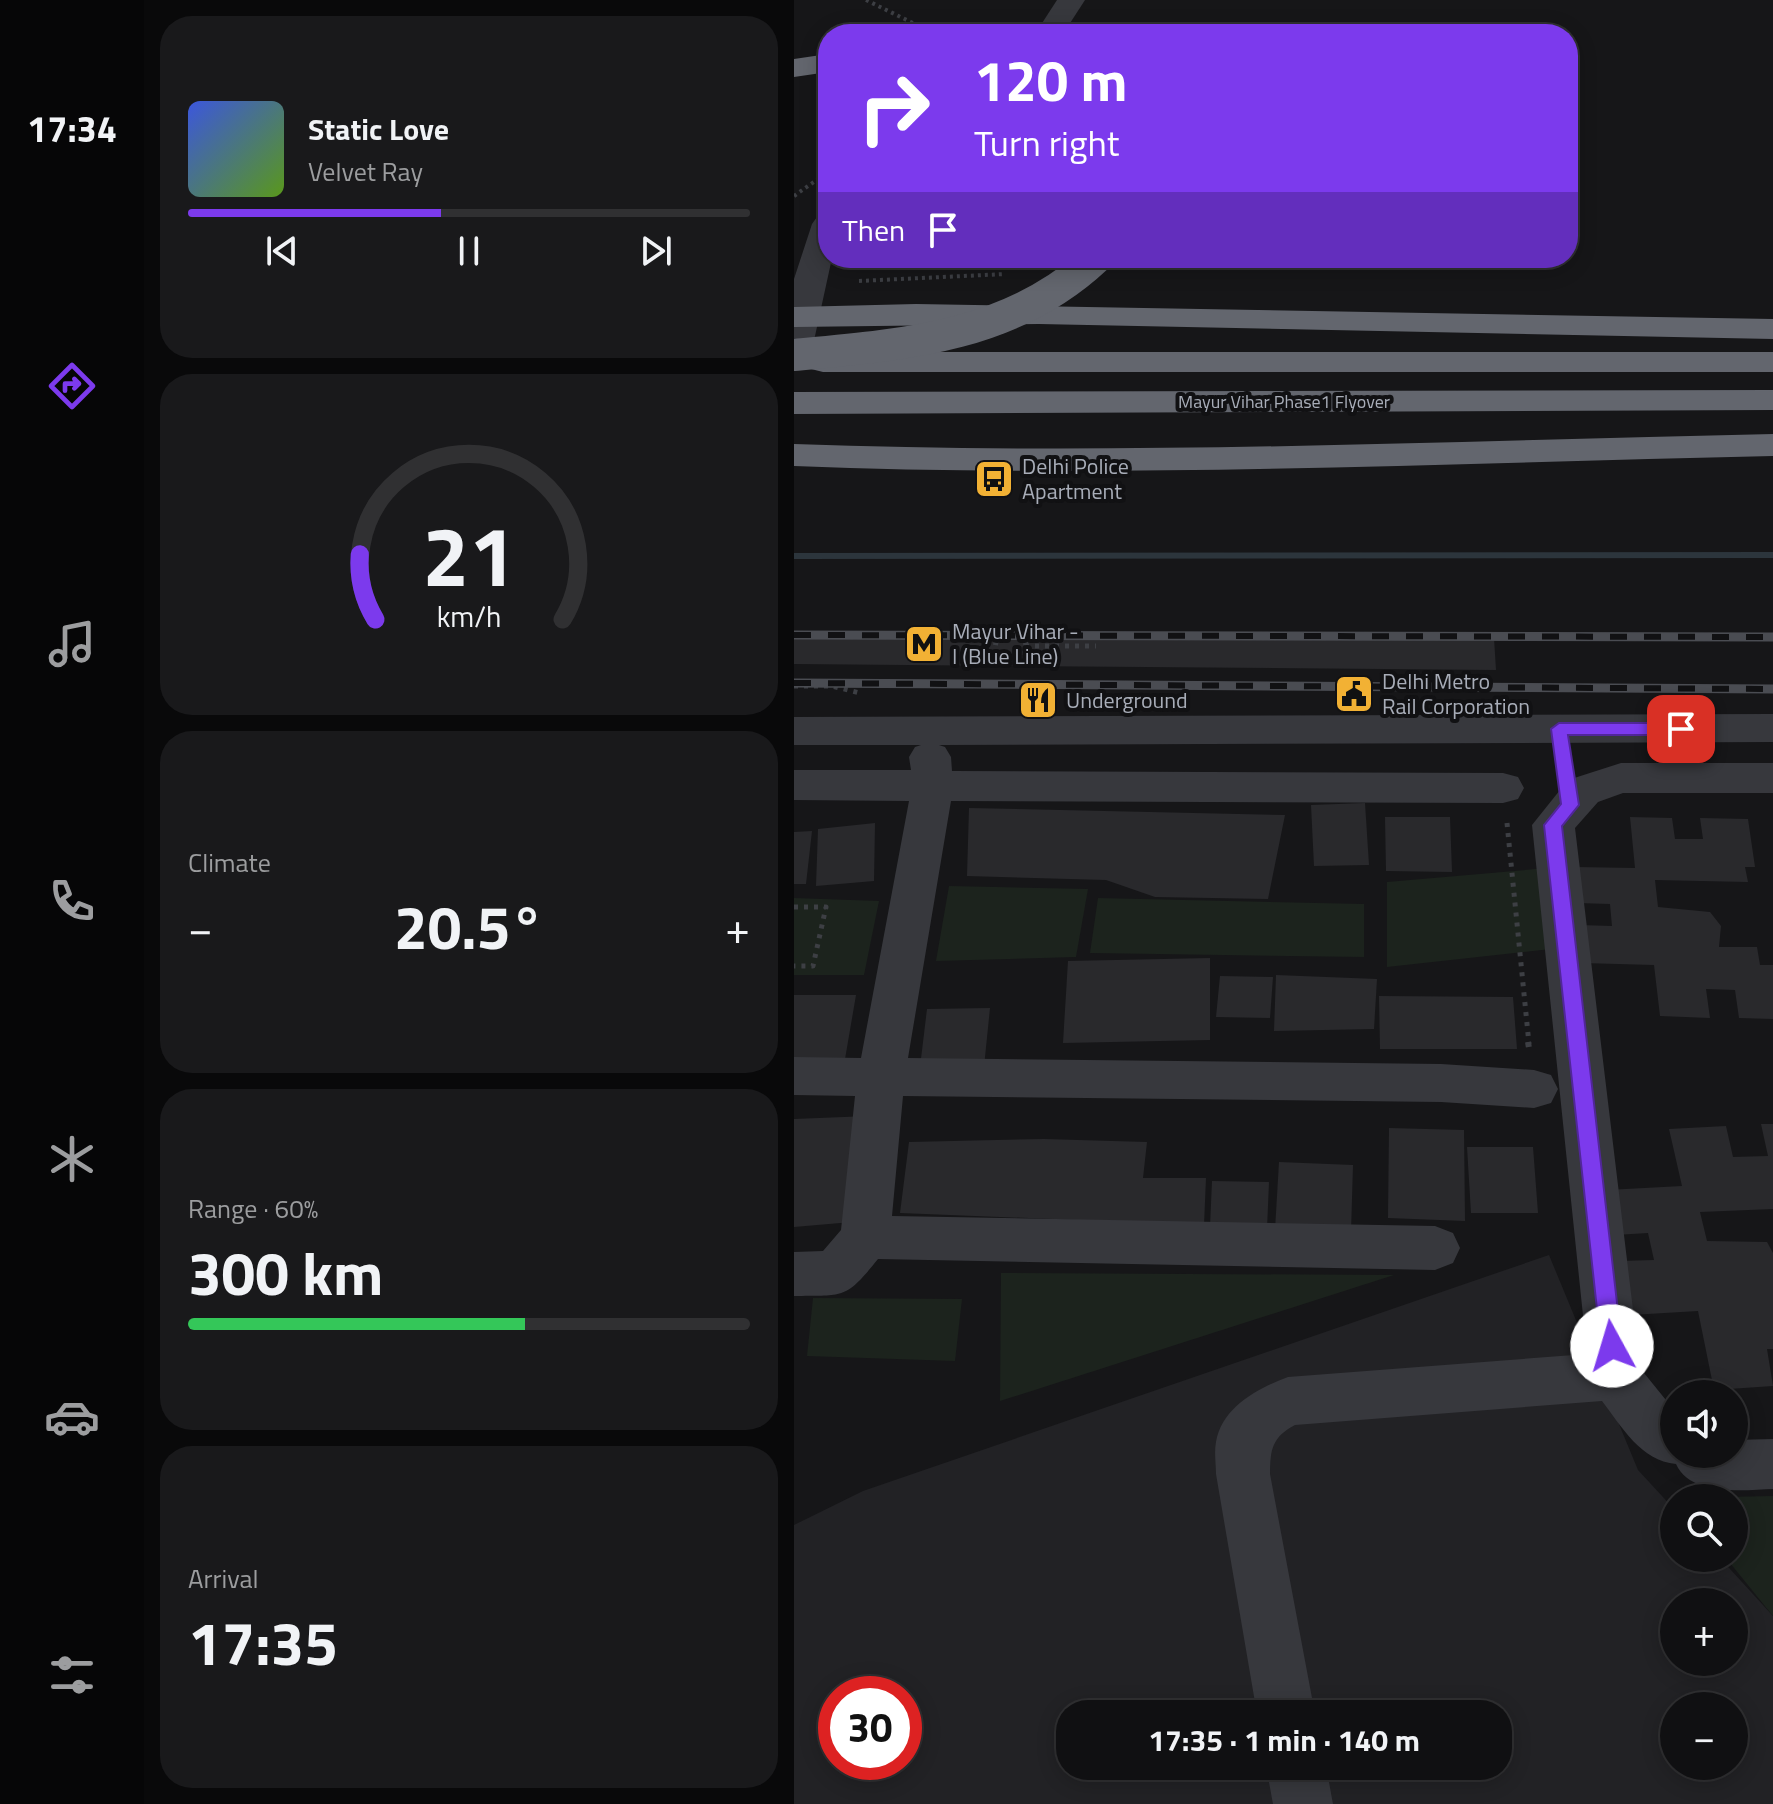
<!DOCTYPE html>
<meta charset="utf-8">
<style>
:root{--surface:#101012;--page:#19191b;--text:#f1f3f6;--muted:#9c9d9f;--line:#303032;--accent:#7c3aed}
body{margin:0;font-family:"Titillium Web",sans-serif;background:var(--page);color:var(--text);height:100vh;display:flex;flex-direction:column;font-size:30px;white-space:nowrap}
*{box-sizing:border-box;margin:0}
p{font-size:26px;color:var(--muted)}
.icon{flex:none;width:44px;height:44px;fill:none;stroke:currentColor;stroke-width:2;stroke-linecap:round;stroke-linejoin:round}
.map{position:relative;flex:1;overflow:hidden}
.drawer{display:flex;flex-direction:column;gap:16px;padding:16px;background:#09090a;width:650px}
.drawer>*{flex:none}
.hud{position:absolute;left:24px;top:24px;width:760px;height:244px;border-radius:32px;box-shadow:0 4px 20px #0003,0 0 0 2px var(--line);background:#7c3aed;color:#fff;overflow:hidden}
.controls{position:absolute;left:866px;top:1380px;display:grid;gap:16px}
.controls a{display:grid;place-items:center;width:88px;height:88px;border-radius:50%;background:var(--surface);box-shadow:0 4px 20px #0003,0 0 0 2px var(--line);font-size:40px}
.speed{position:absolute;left:24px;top:1676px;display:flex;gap:16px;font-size:40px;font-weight:700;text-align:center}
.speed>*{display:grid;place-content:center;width:104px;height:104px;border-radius:50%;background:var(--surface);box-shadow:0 4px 20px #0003,0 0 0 2px var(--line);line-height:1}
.speed .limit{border:12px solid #d22;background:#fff;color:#111}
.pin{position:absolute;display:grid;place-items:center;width:68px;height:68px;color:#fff;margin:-34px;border-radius:16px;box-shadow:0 4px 12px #0006}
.me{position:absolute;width:88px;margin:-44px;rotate:354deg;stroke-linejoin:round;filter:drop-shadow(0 0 6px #0008)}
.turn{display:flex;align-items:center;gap:28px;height:168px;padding:0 24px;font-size:36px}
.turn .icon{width:104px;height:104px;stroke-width:2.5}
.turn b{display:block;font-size:56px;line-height:68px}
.then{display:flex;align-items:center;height:76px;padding:0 24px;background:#0003;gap:16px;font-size:30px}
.big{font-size:60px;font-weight:700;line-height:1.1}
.drawer .card{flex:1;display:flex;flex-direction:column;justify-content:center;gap:12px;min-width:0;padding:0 28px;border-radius:32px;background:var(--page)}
.drawer .dial{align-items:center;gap:0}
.dial svg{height:208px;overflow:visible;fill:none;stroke:var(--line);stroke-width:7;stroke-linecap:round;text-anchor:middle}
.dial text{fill:var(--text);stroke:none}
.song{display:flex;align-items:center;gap:24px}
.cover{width:96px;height:96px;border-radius:12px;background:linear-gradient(135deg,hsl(230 70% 55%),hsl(90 70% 35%))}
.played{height:8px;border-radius:4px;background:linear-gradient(90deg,var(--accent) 45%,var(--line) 45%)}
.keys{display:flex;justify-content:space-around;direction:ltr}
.heat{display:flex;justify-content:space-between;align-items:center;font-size:44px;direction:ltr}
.charge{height:12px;border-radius:6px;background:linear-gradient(90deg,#34c759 60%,var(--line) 0)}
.trip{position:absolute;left:262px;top:1700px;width:456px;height:80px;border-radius:32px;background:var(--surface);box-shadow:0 4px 20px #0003,0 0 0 2px var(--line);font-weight:700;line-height:80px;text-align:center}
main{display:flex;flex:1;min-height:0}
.tab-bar{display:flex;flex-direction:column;width:144px;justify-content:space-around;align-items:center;background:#060607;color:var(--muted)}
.tab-bar .icon{width:56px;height:56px}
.tab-bar .selected{color:var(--accent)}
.tab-bar b{font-size:36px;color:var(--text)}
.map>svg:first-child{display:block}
.built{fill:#222225;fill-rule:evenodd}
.green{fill:#1c231d}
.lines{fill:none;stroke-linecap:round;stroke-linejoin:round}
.stream{fill:#2c353c;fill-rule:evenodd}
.building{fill:#29292c}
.path-far2{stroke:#3d3f44;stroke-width:4;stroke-dasharray:3 4;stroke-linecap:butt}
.path-far1{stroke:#3d3f44;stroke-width:5;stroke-dasharray:4 6;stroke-linecap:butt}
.path{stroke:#3d3f44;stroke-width:6;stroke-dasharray:5 7;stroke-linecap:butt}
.minor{fill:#37383d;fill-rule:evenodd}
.highway{fill:#63666e;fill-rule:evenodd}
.rail-casing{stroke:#4a4c52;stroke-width:9}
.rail{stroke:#111113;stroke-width:6;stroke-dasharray:17;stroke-linecap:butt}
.highway-bridge{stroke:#63666e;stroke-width:32}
.route{fill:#7c3aed;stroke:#51269a;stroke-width:2}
.labels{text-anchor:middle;stroke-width:8;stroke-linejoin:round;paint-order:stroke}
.far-street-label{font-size:18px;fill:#a8adb8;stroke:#111113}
.poi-label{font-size:22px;fill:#a8adb8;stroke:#111113;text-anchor:start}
</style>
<main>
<nav class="tab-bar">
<b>17:34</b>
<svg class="icon selected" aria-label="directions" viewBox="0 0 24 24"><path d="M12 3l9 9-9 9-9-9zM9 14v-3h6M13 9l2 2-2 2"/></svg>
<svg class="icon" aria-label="music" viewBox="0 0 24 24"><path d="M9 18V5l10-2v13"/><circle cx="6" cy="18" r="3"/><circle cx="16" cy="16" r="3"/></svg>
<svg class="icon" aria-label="phone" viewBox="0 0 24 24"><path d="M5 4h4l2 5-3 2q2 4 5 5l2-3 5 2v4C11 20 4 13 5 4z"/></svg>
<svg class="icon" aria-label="climate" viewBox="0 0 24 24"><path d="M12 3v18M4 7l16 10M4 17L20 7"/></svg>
<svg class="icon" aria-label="car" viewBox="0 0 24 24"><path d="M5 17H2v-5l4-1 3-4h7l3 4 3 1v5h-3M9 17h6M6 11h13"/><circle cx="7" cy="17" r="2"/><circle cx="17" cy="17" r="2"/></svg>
<svg class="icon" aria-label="filters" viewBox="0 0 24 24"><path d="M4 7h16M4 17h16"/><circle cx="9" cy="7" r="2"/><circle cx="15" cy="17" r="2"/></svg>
</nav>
<section class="drawer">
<div class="card">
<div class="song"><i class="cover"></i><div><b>Static Love</b><p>Velvet Ray</p></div></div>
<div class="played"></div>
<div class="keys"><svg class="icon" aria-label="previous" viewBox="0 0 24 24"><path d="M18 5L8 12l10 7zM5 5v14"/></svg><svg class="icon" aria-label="pause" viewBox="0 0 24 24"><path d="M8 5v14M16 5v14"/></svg><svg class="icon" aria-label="next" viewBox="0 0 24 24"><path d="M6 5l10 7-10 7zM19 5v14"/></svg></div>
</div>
<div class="card dial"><svg viewBox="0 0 100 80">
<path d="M14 69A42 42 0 1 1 86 69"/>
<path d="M14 69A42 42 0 0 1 8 44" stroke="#7c3aed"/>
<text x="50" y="56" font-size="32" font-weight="700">21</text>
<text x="50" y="72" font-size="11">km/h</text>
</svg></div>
<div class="card"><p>Climate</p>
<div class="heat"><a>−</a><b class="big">20.5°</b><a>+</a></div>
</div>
<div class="card"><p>Range · 60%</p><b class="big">300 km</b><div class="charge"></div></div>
<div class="card"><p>Arrival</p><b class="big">17:35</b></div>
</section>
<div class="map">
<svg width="979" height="1804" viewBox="0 0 979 1804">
<rect width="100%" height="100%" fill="#161618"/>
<path class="built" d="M755,1255L844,1470L880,1509V1558H926L979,1616V1804H0V1525L69,1491ZM880,1602H940V1662H880ZM42,1694H110V1762H42ZM880,1706H940V1766H880ZM276,1714H704V1766H276Z"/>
<g class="green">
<polygon points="765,867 775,947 593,967 593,882"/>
<polygon points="155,886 294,889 282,957 142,961"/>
<polygon points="0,898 85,901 70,975 0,975"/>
<polygon points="304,898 570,904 570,957 296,953"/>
<polygon points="207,1273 600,1275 206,1401"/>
<polygon points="19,1298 168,1299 161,1361 13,1356"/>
<polygon points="979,1496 979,1616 932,1558 940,1558 940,1498 883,1498"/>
</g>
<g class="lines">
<polygon class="stream" points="979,552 979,558 0,559 0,553"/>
</g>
<g class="building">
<polygon points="0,632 700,638 702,670 0,664"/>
<polygon points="571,803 575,865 520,866 517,805"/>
<polygon points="175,808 491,815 474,899 361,897 312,880 173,876"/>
<polygon points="591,817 656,817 658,872 592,871"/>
<polygon points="836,817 878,818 881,839 909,839 906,818 954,819 961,867 951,867 954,882 861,880 864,907 916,912 927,926 925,947 963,947 966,965 979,965 979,1019 945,1018 941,990 912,989 916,1018 866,1016 860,965 788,963 785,925 818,926 816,904 783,903 781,867 841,868"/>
<polygon points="81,823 80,881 22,886 24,829"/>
<polygon points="18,831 12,884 0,884 0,832"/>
<polygon points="416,958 416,1040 269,1043 274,961"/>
<polygon points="482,975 583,979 580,1029 480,1031"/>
<polygon points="426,976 479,977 476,1018 422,1017"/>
<polygon points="0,995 62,995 51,1059 0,1059"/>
<polygon points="585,996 719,997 723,1049 586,1049"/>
<polygon points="196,1008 190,1067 126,1067 133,1009"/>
<polygon points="75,1116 58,1222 0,1227 0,1119"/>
<polygon points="967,1124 979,1124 979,1209 906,1212 913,1241 973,1242 979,1253 979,1349 973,1349 979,1386 920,1390 904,1311 837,1315 826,1261 860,1260 854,1233 821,1235 813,1190 888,1186 875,1129 932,1126 939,1157 974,1156"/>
<polygon points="595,1128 670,1130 671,1221 594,1218"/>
<polygon points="250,1139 353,1142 349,1178 412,1178 410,1225 106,1213 115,1142"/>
<polygon points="673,1147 739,1147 744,1213 677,1213"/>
<polygon points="485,1162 559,1165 557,1232 481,1230"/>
<polygon points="418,1181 475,1182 473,1229 416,1227"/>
</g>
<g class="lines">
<g class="path-far2">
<polyline points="72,0 129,28 135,34"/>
<polyline points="0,196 34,172"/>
<polyline points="65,281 211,274"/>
</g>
<g class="path-far1">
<polyline points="231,646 302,646"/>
<polyline points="200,655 203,635"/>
<polyline points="230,655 233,635"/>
<polyline points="0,686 38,686 66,693"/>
<polyline points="713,823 735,1044"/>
<polyline points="0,907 32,907 19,966 0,966"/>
</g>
<polyline class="path" points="734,1042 735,1048"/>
<g class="minor">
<polygon points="263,0 291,0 269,34 241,34"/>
<polygon points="34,214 34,258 38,258 21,336 12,359 0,362 0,279 18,224 23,217"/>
<path d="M979,714V742L145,745L151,747L157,757L158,771L709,773L724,777L730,788L724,799L709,803L157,801L114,1058L647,1064L740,1070L757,1075L764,1089L757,1103L740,1108L647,1102L109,1096L98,1216L641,1226L659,1233L666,1248L659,1263L641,1270L84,1259C51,1300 51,1295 0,1296V1252L29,1251L47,1230L61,1096L0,1095V1057L67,1058L115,801L0,800V770H117L115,757L121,747L127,745H0V717Z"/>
<path d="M827,763H979V793H829L804,802L781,828L846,1368L880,1410V1454H940V1440L979,1439V1489C950,1490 897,1497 882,1464C847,1461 828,1427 808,1401L501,1425C478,1437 476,1450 476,1474L521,1714H463L422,1474C422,1464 420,1452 422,1442C428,1407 464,1388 494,1377L793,1354L738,825L774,780Z"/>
<polygon points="472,1766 532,1766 539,1804 479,1804"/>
</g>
<g class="highway">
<polygon points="34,54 34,72 0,77 0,59"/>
<polygon points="122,304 979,319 979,339 245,324 0,327 0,307"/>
<polygon points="29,352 979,352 979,372 29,372 17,369 12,362 17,355"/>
<polygon points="979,390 979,410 0,414 0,392"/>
<path d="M979,434V456C652,463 327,479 0,466V444C327,456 652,441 979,434Z"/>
</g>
<g class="rail-casing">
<g id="rail">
<polyline points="0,635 979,637"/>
<polyline points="0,683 979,689"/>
</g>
</g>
<use href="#rail" class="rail"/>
<path class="highway-bridge" d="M0,355C110,345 218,337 302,258"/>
</g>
<polygon class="route" points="765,723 887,723 896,729 887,735 774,735 785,805 768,826 828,1346 825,1353 818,1355 810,1353 807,1346 750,825 767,804 757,729"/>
<defs>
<g id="bus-square" transform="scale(2)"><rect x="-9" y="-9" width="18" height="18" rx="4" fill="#f2b134" stroke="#111113"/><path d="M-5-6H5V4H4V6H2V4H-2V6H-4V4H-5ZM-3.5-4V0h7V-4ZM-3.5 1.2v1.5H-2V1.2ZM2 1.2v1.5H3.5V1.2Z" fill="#111"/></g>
<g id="metro-square" transform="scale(2)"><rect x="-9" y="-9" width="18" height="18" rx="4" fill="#f2b134" stroke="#111113"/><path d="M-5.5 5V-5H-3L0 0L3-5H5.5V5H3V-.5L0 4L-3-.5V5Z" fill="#111"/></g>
<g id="civic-square" transform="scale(2)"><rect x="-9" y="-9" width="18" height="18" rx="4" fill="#f2b134" stroke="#111113"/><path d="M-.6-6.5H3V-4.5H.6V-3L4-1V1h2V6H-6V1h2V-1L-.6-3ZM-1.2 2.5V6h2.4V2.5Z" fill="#111"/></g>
<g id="restaurant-square" transform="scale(2)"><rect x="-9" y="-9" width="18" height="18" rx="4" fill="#f2b134" stroke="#111113"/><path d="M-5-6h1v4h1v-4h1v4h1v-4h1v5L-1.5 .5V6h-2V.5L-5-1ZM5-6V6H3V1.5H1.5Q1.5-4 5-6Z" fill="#111"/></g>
</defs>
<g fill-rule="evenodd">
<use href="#bus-square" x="200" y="479"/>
<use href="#metro-square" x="130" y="644"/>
<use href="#civic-square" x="560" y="694"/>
<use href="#restaurant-square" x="244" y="700"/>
</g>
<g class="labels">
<g class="far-street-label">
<text x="490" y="408">Mayur Vihar Phase1 Flyover</text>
</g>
<g class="poi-label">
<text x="228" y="474">Delhi Police<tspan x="228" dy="25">Apartment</tspan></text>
<text x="158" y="639">Mayur Vihar -<tspan x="158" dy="25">I (Blue Line)</tspan></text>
<text x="588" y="689">Delhi Metro<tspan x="588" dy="25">Rail Corporation</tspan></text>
<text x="272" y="708">Underground</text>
</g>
</g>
</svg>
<div class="controls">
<a><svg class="icon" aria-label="sound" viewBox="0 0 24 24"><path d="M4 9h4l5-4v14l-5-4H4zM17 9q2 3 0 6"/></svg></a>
<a><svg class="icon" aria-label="search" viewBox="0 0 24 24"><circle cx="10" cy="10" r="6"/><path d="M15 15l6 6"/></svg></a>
<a>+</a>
<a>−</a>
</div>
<div class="speed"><div class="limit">30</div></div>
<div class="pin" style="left:887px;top:729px;background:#d93025"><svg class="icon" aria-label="arrive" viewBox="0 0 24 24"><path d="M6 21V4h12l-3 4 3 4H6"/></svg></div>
<svg class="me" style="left:818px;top:1346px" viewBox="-20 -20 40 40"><circle r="19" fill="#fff"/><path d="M0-13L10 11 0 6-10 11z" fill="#7c3aed"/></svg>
<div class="trip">17:35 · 1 min · 140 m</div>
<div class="hud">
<div class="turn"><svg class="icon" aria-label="right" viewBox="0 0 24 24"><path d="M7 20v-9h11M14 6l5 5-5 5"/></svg><div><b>120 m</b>Turn right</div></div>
<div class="then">Then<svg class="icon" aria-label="arrive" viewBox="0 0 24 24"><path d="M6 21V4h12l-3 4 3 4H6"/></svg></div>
</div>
</div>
</main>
